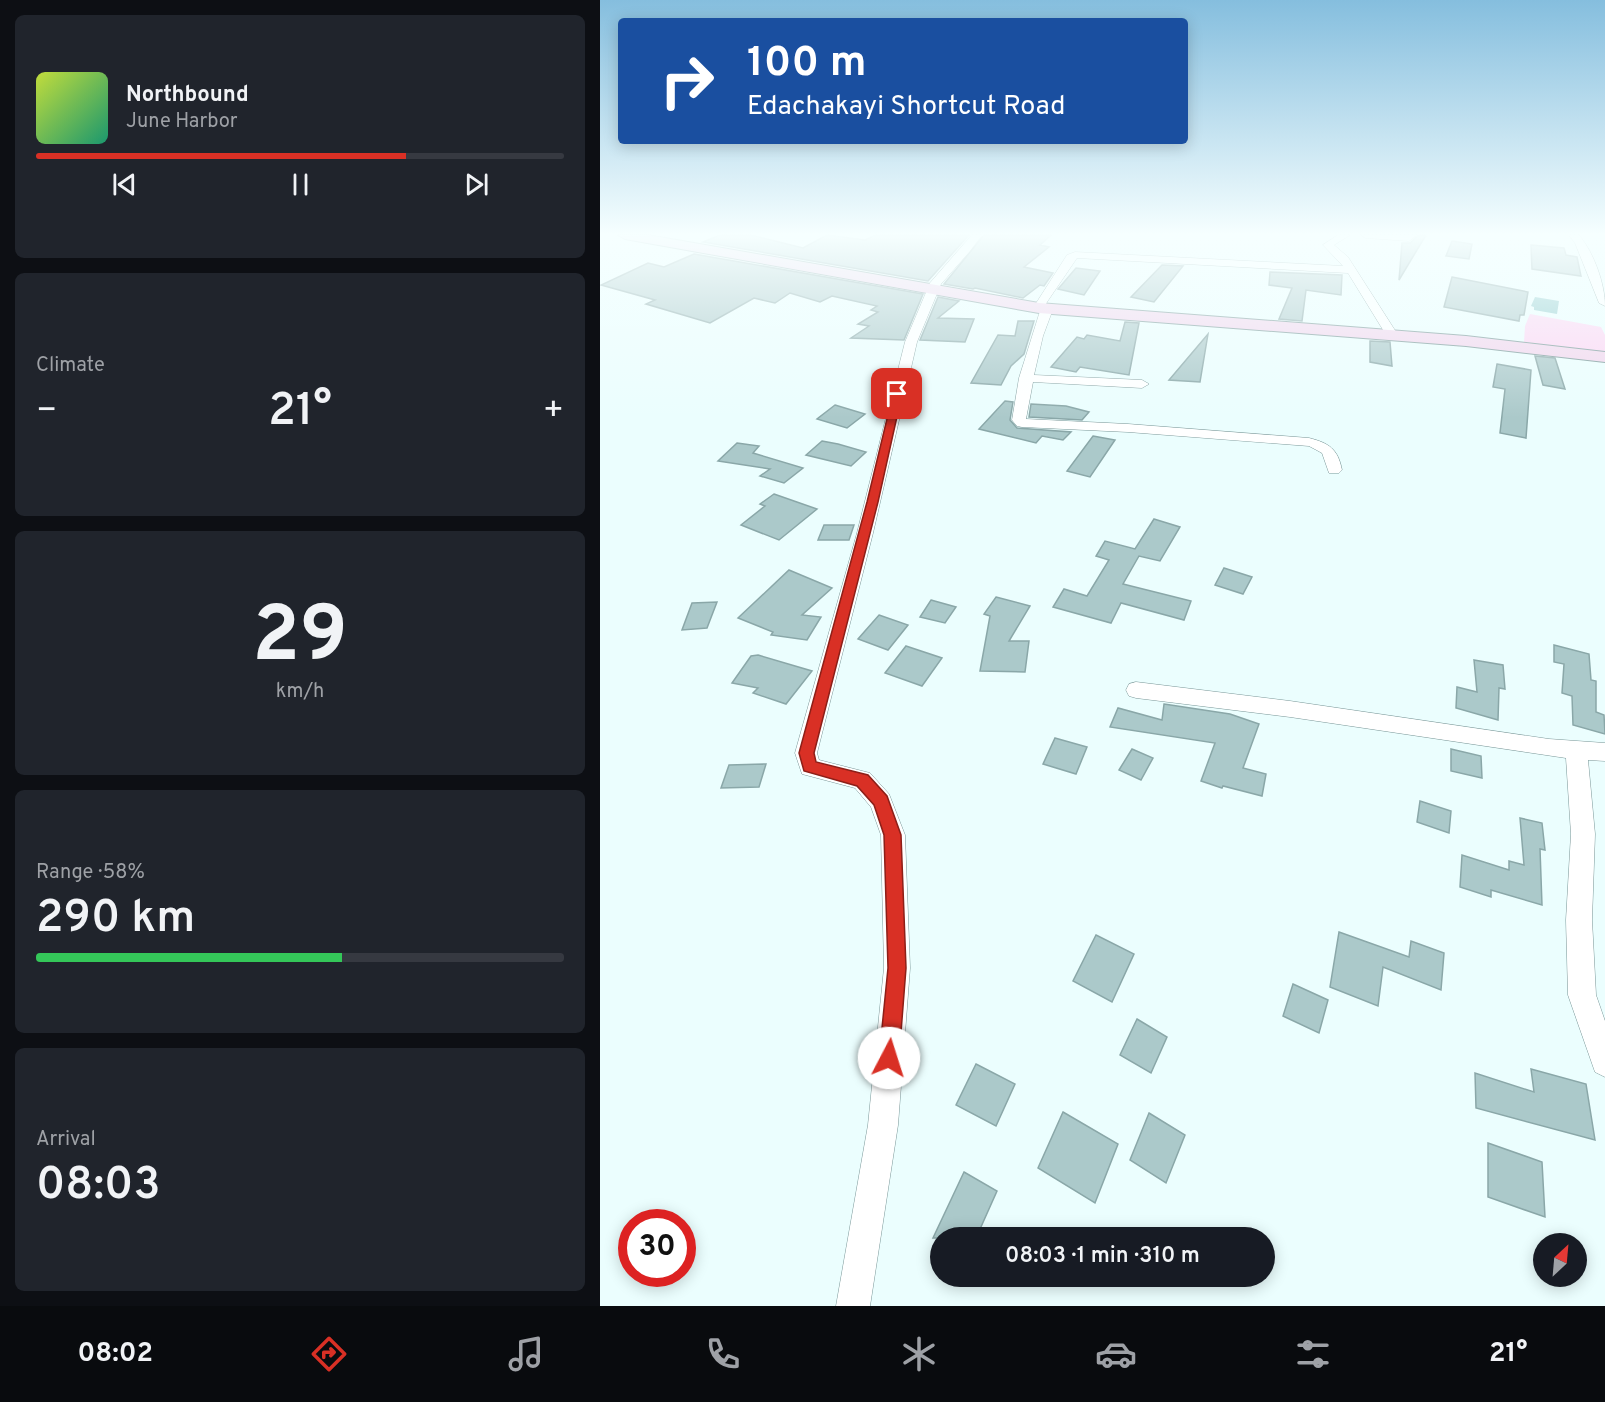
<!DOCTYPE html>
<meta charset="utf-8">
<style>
:root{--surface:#171b24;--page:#20242c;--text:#f1f3f6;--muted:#9ea1a6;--line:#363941;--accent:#d93025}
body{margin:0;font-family:Overpass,sans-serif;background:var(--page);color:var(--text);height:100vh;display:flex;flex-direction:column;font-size:22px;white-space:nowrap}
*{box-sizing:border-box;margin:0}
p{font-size:20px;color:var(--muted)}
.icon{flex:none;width:33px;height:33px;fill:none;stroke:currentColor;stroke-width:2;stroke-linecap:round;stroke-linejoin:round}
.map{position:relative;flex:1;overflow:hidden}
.sheet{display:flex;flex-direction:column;gap:15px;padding:15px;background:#0d0f14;width:600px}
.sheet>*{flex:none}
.banner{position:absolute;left:18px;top:18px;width:570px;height:126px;border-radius:6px;box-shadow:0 3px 15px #0003;background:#1a4fa0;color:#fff;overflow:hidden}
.needle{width:39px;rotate:26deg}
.tools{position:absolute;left:933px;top:1233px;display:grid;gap:12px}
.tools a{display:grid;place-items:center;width:54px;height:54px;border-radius:50%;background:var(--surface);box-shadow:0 3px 15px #0003;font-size:30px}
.speed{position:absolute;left:18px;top:1209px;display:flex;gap:12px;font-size:30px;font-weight:700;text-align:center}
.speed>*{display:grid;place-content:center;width:78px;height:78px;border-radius:50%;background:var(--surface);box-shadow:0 3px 15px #0003;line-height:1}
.speed .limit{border:9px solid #d22;background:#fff;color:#111}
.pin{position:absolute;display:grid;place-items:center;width:51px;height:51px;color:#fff;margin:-26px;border-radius:12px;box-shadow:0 3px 9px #0006}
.me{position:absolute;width:66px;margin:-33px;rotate:5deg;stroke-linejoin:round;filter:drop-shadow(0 0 4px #0008)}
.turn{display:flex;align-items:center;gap:21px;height:126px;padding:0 30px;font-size:27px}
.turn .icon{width:78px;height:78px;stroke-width:2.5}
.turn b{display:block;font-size:42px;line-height:51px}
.big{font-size:45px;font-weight:600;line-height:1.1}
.sheet .tile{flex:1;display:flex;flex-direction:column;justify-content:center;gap:9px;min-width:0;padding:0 21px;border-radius:9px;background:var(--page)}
.sheet .dial{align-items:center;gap:0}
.dial b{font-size:78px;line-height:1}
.song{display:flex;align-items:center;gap:18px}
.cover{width:72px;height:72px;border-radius:9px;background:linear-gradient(135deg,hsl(70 70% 55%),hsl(160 70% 35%))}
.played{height:6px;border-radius:3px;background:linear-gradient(90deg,var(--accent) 70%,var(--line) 70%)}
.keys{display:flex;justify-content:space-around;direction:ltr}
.heat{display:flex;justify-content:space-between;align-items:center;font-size:33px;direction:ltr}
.charge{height:9px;border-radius:4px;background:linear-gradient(90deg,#34c759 58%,var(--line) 0)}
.trip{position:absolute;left:330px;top:1227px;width:345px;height:60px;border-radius:30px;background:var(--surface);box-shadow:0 3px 15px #0003;font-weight:600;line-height:60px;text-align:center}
.menu{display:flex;height:96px;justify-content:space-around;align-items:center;background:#090b0e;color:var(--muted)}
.menu .icon{width:42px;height:42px}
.menu .on{color:var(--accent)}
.menu b{font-size:27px;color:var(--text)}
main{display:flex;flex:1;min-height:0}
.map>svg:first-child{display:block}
.green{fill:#fdd5f3}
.water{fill:#91ccce}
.building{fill:#abc9ca;stroke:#8aa7a8;stroke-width:1.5}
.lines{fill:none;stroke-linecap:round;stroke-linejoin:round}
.minor-casing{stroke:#7a9798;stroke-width:1}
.secondary-casing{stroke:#7a9798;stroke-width:2}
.minor{fill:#fff;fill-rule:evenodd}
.secondary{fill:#f2d5ed;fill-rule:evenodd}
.route{fill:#d93025;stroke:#8d1f18;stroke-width:1.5}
</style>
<main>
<section class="sheet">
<div class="tile">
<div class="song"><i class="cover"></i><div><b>Northbound</b><p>June Harbor</p></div></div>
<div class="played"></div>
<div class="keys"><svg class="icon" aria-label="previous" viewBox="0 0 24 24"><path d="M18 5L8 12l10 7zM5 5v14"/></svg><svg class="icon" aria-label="pause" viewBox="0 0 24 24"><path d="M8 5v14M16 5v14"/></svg><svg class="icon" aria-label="next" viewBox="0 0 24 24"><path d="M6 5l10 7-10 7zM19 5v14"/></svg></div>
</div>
<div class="tile"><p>Climate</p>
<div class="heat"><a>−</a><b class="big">21°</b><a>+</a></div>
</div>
<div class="tile dial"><b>29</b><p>km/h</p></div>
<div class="tile"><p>Range · 58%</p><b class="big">290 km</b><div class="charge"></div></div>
<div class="tile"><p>Arrival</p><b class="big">08:03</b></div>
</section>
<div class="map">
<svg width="1005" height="1306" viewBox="0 0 1005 1306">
<rect width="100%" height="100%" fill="#ebfefe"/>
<polygon class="green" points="930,314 1001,327 1005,335 1005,353 924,342 925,326"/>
<polygon class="water" points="935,297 959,301 957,314 934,310 934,307 931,306"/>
<g class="building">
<polygon points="120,235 151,235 203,248 227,235 265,240 276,235 369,235 328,281 103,242"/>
<polygon points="384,235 451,235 440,245 449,247 424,267 453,273 444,286 440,285 423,298 375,288 373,289 344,284"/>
<polygon points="819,235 826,235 799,280 802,243 810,243"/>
<polygon points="852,241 872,244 869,259 846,256"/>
<polygon points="931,245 964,248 966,255 977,257 981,276 932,269"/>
<polygon points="94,254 323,294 304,340 251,338 269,326 258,324 278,312 271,310 277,306 232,296 220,302 190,293 175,303 154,298 110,323 46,304 55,300 1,285 48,263 64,267"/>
<polygon points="562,265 583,266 554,302 531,297"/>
<polygon points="476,268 500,271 484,295 458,289"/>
<polygon points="670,272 742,275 741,295 706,290 702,321 679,319 692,288 669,285"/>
<polygon points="852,277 928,292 924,315 920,315 919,321 844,307"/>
<polygon points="338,297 359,301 338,318 374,319 365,342 320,340"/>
<polygon points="418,321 434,321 424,354 411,366 401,385 371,383 398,335 415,336"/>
<polygon points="525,322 539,323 529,375 480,367 476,372 451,367 477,337 484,339 487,335 520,341"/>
<polygon points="608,334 600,382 569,380"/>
<polygon points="770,341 790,342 792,366 770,362"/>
<polygon points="935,356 955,358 965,389 943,385"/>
<polygon points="897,364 931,370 926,438 900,433 905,389 893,387"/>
<polygon points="405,401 413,402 410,420 417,428 471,432 463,440 442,436 436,443 379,429"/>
<polygon points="431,404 466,406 489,412 482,420 429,417"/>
<polygon points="235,405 265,414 247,428 217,419"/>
<polygon points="493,436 515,440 490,477 467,471"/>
<polygon points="222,441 238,444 266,452 251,466 206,455"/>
<polygon points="137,443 159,446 153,453 203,468 184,483 160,476 170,469 118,461"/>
<polygon points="174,494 217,509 179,540 141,525 165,506 160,504"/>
<polygon points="554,519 580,527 560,561 539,556 523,584 591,601 584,620 521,603 511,623 453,607 464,589 487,596 509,560 496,556 505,541 535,549"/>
<polygon points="224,525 254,525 249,540 218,540"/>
<polygon points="624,568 652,577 643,594 615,585"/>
<polygon points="189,570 232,588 202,615 221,617 207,640 171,635 173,632 138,618"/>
<polygon points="396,597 430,606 409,641 429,641 425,672 380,671 390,616 384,614"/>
<polygon points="331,600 356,607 345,623 320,617"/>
<polygon points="117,602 107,628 82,630 92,603"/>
<polygon points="279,615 308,625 288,650 258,639"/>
<polygon points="954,645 989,654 991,680 996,681 996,712 1004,715 1005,734 973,725 972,696 962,693 964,664 954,662"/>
<polygon points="306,646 342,658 322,686 285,673"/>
<polygon points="158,655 212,671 186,704 153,693 158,688 132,683 151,656"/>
<polygon points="874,660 903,665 905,689 899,688 898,720 856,708 857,687 877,692"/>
<polygon points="564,704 630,714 659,724 643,768 666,774 662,796 623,786 622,788 601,781 615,743 510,727 518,708 562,720"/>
<polygon points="455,738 487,747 476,774 443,764"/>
<polygon points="532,749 553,758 541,780 519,770"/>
<polygon points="851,749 881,756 882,778 851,771"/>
<polygon points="166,764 159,787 121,788 129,765"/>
<polygon points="820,801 851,811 849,833 817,822"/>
<polygon points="920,818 942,823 945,850 940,849 942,905 891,890 891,897 860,887 862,855 909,870 909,861 924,865"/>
<polygon points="739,932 809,957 811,941 844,953 841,990 783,967 778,1006 730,987"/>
<polygon points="496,935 534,954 512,1002 473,981"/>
<polygon points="693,984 728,1000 719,1033 683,1016"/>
<polygon points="537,1019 567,1037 551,1073 520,1055"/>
<polygon points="376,1064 415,1084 396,1126 356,1105"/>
<polygon points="931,1069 986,1084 995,1140 876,1108 875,1073 934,1092"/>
<polygon points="463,1112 518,1144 495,1203 438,1168"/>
<polygon points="549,1113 585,1135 566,1183 530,1160"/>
<polygon points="888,1143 942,1162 945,1217 888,1197"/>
<polygon points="364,1172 397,1191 376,1238 333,1238"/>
</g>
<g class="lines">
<g class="minor-casing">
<g id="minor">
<polygon points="372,235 382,235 370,251 341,284 317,342 273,533 217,753 219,760 270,773 289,794 305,835 310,968 298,1125 270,1306 236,1306 268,1125 284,968 281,835 271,807 255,788 202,774 195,753 257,533 305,342 330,283"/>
<path d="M738,235H750L734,245L748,257L798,335L796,338H788L748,273L477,258L447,302L445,306L453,309L443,336L434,375L542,380L549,384L542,388L433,382L426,419L528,424L709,438C729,443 738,449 742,470L739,473H729L722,453L709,446L528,432L422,427L417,426L412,420L419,378L440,311L433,308L467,255L475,252L743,266L723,245Z"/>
<polygon points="761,235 817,235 809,241 766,238"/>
<path d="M969,235H979C994,253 1005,284 1005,306L999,303L975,243Z"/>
<polygon points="536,682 690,701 949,739 1005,743 1005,761 988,760 995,834 992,920 996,995 1005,1021 1005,1077 995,1072 968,995 966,920 971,834 966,758 690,717 536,698 529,696 526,690 529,684"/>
</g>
</g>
<g class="secondary-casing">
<polygon id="secondary" points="18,235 48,235 439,303 866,336 1005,352 1005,362 866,346 439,313 25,239"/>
</g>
<use href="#minor" class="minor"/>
<use href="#secondary" class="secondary"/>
</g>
<linearGradient id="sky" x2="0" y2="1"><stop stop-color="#85bede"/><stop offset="0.56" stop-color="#f6ffff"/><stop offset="1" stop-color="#f6ffff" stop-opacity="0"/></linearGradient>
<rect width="1005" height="418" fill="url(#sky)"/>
<polygon class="route" points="297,391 302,394 278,502 214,753 216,762 268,775 287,796 301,835 306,968 299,1058 296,1065 289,1068 282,1065 279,1058 288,968 284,835 274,805 257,786 204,771 199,753 267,502 293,394"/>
</svg>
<div class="tools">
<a><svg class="needle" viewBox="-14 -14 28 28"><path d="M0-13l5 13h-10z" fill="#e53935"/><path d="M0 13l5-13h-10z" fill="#9ea1a6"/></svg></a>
</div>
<div class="speed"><div class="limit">30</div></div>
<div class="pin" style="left:297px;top:394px;background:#d93025"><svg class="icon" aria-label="arrive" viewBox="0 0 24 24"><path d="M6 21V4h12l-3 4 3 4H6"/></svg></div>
<svg class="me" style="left:289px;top:1058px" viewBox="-20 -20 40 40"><circle r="19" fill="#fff"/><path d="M0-13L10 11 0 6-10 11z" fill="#d93025"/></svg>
<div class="trip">08:03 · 1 min · 310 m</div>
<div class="banner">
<div class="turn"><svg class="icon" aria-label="right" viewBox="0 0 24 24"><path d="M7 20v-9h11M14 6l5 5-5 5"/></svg><div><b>100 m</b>Edachakayi Shortcut Road</div></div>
</div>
</div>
</main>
<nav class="menu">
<b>08:02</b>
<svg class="icon on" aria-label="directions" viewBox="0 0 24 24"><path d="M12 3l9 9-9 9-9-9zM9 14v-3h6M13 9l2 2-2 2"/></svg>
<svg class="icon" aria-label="music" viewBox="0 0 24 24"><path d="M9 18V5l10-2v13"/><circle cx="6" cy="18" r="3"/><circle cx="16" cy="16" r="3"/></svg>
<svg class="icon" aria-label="phone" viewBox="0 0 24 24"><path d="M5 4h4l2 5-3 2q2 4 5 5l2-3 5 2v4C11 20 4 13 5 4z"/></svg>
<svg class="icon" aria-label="climate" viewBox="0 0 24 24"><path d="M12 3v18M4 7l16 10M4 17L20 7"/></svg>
<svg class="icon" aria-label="car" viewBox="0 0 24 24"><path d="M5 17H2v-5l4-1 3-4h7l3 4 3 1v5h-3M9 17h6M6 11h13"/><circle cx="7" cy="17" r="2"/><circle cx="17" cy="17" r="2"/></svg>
<svg class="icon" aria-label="filters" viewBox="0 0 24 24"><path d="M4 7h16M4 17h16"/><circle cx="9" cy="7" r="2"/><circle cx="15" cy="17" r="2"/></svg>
<b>21°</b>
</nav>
